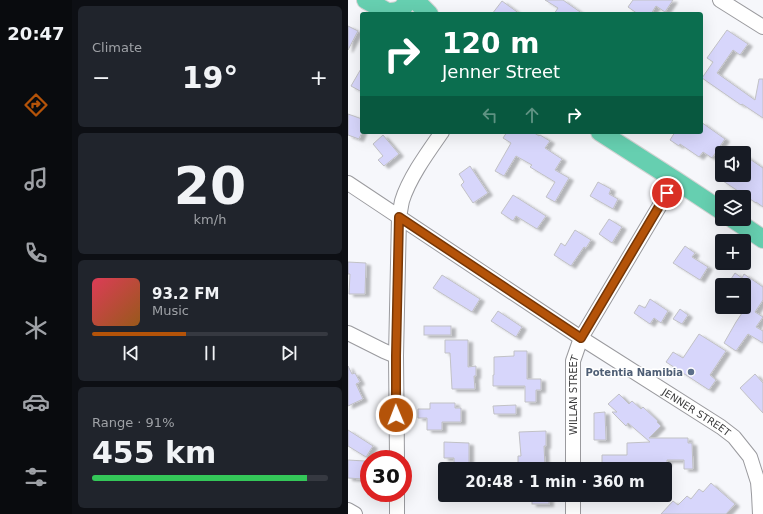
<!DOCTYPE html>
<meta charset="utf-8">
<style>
:root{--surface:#171b24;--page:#20242c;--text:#f1f3f6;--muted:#9ea1a6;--line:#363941;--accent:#b45309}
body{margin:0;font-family:"DejaVu Sans",sans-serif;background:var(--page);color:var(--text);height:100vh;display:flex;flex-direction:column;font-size:15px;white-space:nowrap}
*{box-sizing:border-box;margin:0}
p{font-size:13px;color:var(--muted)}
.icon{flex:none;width:22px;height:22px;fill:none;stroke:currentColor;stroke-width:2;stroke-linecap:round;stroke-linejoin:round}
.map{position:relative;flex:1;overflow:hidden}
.sheet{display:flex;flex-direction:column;gap:6px;padding:6px;background:#0d0f14;width:276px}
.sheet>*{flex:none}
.banner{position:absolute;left:12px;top:12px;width:343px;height:122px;border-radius:4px;box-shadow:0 4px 16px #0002;background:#0b6e4f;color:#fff;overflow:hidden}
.buttons{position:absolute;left:367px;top:146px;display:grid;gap:8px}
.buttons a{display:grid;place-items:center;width:36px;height:36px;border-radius:4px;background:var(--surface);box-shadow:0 4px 16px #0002;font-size:20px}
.speed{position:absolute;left:12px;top:450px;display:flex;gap:8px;font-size:20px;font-weight:700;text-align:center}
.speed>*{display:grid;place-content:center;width:52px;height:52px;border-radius:50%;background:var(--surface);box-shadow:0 4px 16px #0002;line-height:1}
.speed .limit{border:6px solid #d22;background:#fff;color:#111}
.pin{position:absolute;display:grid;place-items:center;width:34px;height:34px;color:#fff;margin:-17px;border:2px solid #fff;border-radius:50%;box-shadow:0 1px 4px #0007}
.me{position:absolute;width:44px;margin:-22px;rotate:359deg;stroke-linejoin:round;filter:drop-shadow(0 0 3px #0008)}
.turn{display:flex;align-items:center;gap:14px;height:84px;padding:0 16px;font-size:18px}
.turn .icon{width:52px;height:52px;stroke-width:2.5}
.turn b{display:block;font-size:28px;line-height:34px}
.lanes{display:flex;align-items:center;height:38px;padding:0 16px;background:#0003;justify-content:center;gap:20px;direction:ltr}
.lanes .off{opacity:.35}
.big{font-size:30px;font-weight:700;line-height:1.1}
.sheet .tile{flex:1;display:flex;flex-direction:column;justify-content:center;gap:6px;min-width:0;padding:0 14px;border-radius:6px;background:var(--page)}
.sheet .dial{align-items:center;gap:0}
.dial b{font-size:52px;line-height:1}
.song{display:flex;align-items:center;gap:12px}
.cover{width:48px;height:48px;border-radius:6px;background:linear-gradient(135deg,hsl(350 70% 55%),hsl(30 70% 35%))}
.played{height:4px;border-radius:2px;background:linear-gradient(90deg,var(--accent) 40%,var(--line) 40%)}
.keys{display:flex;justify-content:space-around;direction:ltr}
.heat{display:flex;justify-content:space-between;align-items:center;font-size:22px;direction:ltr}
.charge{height:6px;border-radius:3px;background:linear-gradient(90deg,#34c759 91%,var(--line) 0)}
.trip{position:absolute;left:90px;top:462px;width:234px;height:40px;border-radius:4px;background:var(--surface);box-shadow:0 4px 16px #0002;font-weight:700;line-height:40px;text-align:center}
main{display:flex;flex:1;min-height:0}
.tab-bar{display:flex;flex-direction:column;width:72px;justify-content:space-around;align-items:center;background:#090b0e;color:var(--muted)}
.tab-bar .icon{width:28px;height:28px}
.tab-bar .selected{color:var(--accent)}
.tab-bar b{font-size:18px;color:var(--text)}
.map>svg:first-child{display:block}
.building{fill:#d7d6fb;stroke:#c1c1c5;filter:url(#shadow)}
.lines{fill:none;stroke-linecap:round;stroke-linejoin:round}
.minor-casing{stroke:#9a9a9e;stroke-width:16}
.major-casing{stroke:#d4d4d4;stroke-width:20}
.minor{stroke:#fff;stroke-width:14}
.major{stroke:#66cfb0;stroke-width:18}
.route-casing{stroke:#753606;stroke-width:10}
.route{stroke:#b45309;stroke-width:7}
.service-dot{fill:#5c6f8a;stroke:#fff;stroke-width:1.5}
.labels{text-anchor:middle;stroke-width:3;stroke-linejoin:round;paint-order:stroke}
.service-label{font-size:10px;font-weight:bold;fill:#4e5e75;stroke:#fff;text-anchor:end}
.street-label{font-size:10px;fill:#3c3c3d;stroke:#fff}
</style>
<main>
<nav class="tab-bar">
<b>20:47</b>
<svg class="icon selected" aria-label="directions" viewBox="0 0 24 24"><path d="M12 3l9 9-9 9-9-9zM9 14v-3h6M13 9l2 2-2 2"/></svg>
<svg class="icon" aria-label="music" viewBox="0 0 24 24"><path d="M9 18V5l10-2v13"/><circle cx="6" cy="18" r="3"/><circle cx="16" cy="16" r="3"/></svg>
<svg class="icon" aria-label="phone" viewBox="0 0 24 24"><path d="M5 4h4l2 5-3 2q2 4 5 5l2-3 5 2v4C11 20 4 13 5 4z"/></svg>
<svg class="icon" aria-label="climate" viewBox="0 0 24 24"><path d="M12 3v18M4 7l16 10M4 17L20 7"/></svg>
<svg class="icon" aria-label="car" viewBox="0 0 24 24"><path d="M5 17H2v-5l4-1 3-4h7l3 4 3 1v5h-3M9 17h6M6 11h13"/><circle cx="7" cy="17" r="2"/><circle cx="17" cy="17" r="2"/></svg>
<svg class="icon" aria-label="filters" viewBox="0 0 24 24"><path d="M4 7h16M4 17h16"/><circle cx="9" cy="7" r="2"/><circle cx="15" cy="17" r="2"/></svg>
</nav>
<section class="sheet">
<div class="tile"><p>Climate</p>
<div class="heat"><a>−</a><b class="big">19°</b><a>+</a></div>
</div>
<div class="tile dial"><b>20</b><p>km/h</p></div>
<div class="tile">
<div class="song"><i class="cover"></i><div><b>93.2 FM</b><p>Music</p></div></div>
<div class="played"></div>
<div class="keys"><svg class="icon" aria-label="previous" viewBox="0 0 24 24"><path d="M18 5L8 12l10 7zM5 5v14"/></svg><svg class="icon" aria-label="pause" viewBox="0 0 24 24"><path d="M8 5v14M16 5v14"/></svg><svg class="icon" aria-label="next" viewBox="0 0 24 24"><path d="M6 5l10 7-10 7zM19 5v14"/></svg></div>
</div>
<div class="tile"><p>Range · 91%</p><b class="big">455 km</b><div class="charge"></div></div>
</section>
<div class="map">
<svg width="415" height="514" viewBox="0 0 415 514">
<defs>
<filter id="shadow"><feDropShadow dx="4.5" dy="2.5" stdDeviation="1" flood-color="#0004"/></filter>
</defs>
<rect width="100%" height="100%" fill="#f6f7fb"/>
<g class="building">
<polygon points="197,0 215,0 235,14 206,14 210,8"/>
<polygon points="285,0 325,0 317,12 308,6 303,14 290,14 280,7"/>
<polygon points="154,1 172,14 144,14"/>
<polygon points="0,26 10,31 0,50"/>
<polygon points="379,30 400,44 392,55 385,50 369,73 407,100 411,79 415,79 415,118 394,104 393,105 354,78 365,62 359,58"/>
<polygon points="14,67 14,92 3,86"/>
<polygon points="0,114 14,119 14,132 11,139 0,135"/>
<polygon points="353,122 377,139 364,158 355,152 351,157 332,144 331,146 322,140 327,132 353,132"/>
<polygon points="159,132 185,132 191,136 192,135 202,141 197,148 214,159 207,170 221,178 207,202 198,197 207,182 182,167 184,165 168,156 156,176 147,171 163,143 155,138"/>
<polygon points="35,135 51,154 36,166 30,160 35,156 25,144"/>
<polygon points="396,155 415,168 415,207 408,202 408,203 375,181 378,175 396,175"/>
<polygon points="122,166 140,193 125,203 113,185 116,182 111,174"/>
<polygon points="250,182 263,189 261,194 270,199 265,209 242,196"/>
<polygon points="165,195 198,216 189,229 168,216 165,221 153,213"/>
<polygon points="261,219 274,227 264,243 251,234"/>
<polygon points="227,230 243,240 238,248 236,247 223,266 206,255 213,243 217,246"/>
<polygon points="337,246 347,253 344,257 360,267 352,280 325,263"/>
<polygon points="0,262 18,263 17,294 1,294 2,274 0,274"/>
<polygon points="387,273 394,278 396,274 415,287 415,300 407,312 415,317 408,327 415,331 415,343 400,334 388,351 376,343 388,322 400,304 396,301 396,285 379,285"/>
<polygon points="94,275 132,299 124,312 85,288"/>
<polygon points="302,299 320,311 313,323 306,318 302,324 286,313 291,305 297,308"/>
<polygon points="332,309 340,315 334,324 325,319"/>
<polygon points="150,311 174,327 168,337 143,321"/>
<rect x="76" y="326" width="27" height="9"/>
<polygon points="351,334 378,351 362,375 368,380 361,390 318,362 325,352 335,358"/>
<polygon points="97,340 120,340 120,367 128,366 128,376 126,376 127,389 104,389 102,353 97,353"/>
<polygon points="166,351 179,351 179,379 193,379 193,390 188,390 188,402 177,402 177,386 145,386 145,375 146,375 146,357 166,356"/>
<polygon points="0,366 4,374 7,373 12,382 8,384 15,399 0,406"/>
<polygon points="407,374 415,383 415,413 392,388"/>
<polygon points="271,394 281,404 284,401 293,409 295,407 310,421 309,422 313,426 301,438 340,438 340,443 344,443 345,469 336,469 336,460 319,460 319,464 306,465 306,469 254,469 254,455 279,455 279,443 302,442 280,423 278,426 264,412 269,412 260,404"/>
<polygon points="82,403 107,403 107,408 113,408 113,422 94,422 94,430 79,430 79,418 70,418 70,409 82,409"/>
<polygon points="168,405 168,414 146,414 145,406"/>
<polygon points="257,412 258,440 246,440 246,413"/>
<polygon points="0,430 25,446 18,457 0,446"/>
<polygon points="198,431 198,446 196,446 197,465 170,466 170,456 173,456 171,432"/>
<polygon points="96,442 121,443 121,469 106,469 106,458 96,458"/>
<polygon points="0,460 17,461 15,479 0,478"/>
<polygon points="363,483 387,504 378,514 313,514 325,501 330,505 339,496 343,499 351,489 355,492"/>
<rect x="184" y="495" width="17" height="9"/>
</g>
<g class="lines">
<g class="minor-casing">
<g id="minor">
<polyline points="372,0 415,27"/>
<path id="s1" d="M0,183L233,338L373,427L386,437L402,457L410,482L411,494L412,514"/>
<polyline points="0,333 36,351 48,356"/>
<path d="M49,459L48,356L51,217C52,212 53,206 54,201C61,178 80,152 94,132"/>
<path id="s2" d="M225,469V361L233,338L327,180"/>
<polyline points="49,493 49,514"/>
<polyline points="225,495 225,514"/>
<polyline points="0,510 7,514"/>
</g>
</g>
<g class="major-casing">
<g id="major">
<polyline points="18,0 43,14"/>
<polyline points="67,0 81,14"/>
<path d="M39,12C48,12 56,11 59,0"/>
<polyline points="252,132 327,180 374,211"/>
<polyline points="385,219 415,239"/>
</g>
</g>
<use href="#minor" class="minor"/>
<use href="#major" class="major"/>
</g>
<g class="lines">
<g class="route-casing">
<polyline id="route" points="48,415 48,356 51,217 233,338 319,193"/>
</g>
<use href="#route" class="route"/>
</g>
<circle class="service-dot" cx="343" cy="372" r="4"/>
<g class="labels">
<g class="service-label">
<text x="335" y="376">Potentia Namibia</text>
</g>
<g class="street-label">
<text dy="4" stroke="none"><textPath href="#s2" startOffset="74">WILLAN STREET</textPath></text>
<text dy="4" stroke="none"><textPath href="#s1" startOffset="417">JENNER STREET</textPath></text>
</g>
</g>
</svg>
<div class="buttons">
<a><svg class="icon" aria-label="sound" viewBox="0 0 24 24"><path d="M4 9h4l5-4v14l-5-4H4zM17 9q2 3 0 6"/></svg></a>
<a><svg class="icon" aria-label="layers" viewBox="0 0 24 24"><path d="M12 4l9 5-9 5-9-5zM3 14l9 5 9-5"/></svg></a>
<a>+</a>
<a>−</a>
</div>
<div class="speed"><div class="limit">30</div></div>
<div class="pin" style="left:319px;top:193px;background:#d93025"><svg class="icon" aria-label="arrive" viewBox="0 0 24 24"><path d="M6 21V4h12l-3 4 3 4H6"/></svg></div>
<svg class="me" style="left:48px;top:415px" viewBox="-20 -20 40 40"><circle r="17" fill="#b45309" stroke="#fff" stroke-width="3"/><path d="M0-11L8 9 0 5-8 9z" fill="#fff"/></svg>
<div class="trip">20:48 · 1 min · 360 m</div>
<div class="banner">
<div class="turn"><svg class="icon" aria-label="right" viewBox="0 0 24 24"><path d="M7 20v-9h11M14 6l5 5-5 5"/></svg><div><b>120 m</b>Jenner Street</div></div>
<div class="lanes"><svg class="icon off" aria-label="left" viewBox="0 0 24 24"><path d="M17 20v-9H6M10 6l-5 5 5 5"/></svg><svg class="icon off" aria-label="ahead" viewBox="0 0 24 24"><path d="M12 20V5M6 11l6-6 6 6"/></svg><svg class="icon" aria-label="right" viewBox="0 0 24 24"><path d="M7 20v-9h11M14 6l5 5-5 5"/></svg></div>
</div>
</div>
</main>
